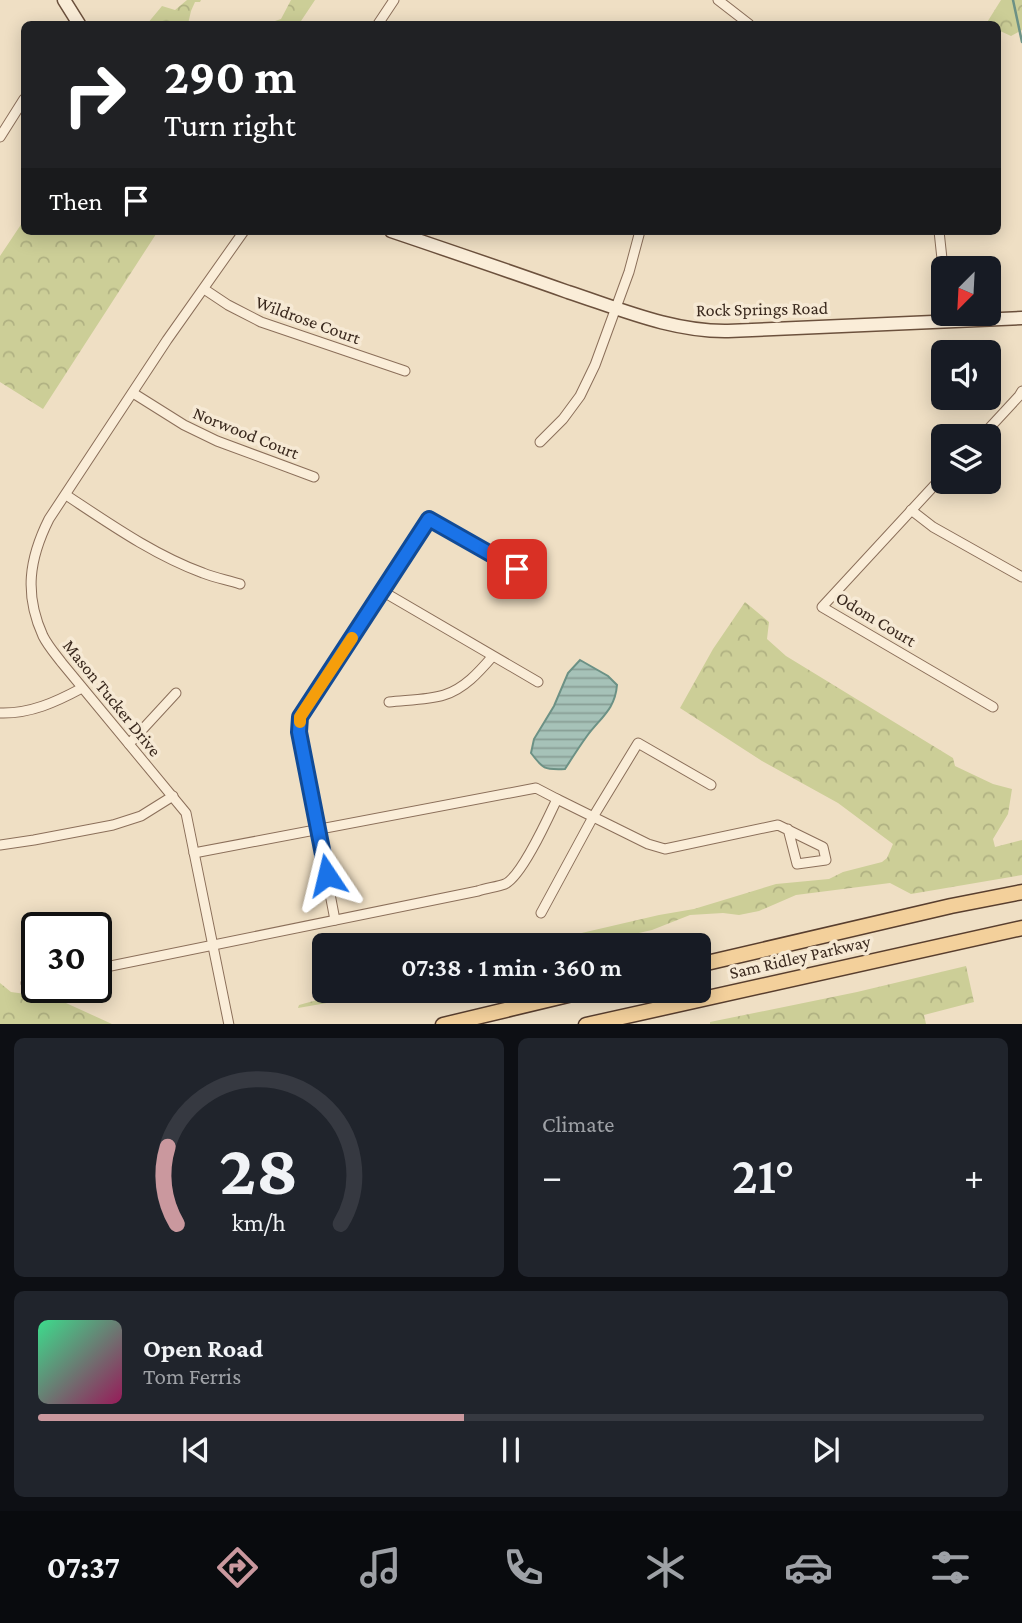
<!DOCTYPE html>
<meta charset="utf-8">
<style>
:root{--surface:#171b24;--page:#20242c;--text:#f1f3f6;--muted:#9ea1a6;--line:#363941;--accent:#ca989e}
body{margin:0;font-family:"Crimson Pro",serif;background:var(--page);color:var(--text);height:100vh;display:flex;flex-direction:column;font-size:26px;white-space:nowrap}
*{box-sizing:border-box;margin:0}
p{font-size:23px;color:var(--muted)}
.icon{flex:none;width:38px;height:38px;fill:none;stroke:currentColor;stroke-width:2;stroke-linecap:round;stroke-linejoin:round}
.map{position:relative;height:1024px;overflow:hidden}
.side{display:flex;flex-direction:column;gap:14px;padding:14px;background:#0d0f14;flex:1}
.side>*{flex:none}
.top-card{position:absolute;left:21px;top:21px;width:980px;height:214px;border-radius:10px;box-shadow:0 4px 18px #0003;background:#202124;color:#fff;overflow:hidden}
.needle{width:46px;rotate:204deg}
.controls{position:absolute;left:931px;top:256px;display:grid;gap:14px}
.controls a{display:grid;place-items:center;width:70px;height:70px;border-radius:10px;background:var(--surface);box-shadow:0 4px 18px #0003;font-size:35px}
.speed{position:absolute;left:21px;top:912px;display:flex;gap:14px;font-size:35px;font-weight:700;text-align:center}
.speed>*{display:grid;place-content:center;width:91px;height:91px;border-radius:50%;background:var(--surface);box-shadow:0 4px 18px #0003;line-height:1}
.speed .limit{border:4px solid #111;border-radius:10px;background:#fff;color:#111}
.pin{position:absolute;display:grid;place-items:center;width:60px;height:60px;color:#fff;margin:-30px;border-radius:14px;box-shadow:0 4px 10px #0006}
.me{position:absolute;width:77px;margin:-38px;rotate:350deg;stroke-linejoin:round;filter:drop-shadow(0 0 5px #0008)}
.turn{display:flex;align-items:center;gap:24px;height:147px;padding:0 28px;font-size:32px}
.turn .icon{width:91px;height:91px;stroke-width:2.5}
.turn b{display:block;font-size:49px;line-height:60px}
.then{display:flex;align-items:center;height:66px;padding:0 28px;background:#0003;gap:14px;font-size:26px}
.big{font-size:52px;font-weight:600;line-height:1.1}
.side .tile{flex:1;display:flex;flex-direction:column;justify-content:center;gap:10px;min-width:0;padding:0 24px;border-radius:10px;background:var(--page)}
.side .dial{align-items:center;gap:0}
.dial svg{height:182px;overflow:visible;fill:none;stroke:var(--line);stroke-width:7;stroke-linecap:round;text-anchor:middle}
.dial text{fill:var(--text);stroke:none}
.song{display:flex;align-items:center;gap:21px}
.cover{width:84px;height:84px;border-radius:10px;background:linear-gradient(135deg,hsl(150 70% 55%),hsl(330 70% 35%))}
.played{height:7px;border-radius:4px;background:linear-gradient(90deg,var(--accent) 45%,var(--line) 45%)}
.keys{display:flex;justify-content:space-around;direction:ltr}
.heat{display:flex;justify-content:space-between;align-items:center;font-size:38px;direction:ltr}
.side .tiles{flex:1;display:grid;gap:14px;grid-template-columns:1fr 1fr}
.tile:last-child{grid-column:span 2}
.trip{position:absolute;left:312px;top:933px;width:399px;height:70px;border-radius:10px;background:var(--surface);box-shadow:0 4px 18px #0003;font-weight:600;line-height:70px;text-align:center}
.tabs{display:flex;height:112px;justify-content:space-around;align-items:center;background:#090b0e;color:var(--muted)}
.tabs .icon{width:49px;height:49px}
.tabs .on{color:var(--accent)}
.tabs b{font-size:32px;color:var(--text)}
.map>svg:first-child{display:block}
.forest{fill:url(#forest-crowns)}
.water{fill:url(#water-rules);stroke:#6c9185;stroke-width:2}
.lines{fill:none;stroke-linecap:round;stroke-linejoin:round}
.stream{stroke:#6c9185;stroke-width:2.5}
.street-casing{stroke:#8b6f5a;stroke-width:11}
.secondary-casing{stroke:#6c513d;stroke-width:15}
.primary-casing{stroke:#583e2e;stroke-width:17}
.street{stroke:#faedd8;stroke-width:9}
.secondary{stroke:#faedd8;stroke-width:12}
.primary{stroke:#f3d09b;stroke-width:14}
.route-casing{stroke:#114b97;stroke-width:18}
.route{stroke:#1a73e8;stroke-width:12}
.slow{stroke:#f59e0b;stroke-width:12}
.labels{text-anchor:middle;stroke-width:7;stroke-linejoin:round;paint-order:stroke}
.street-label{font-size:18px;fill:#3a291e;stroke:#f6e9d4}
</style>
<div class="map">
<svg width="1022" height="1025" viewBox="0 0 1022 1025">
<defs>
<pattern id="forest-crowns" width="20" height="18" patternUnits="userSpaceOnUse" patternTransform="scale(1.75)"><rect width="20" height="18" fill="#ccce97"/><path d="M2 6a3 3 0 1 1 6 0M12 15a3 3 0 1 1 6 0" fill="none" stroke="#b0b182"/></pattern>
<pattern id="water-rules" width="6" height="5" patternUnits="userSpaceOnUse" patternTransform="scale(1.75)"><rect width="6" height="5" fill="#a6c2b8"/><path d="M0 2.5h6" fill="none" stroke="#889e95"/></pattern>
</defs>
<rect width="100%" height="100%" fill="#efdfc4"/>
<g class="forest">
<polygon points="187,0 201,0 200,2 195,2 191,11 188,24 147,24 162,6 175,10"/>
<polygon points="291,0 315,0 299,24 269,24 269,23 281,19"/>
<polygon points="1001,0 1022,0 1022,30 1011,36 998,30 998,24 986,24"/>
<polygon points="24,220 24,231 158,231 43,409 0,382 0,256"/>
<polygon points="745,602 769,622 767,639 786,656 953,758 955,766 993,784 1012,789 1008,814 993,839 995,847 1022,840 1022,875 911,894 890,883 796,895 759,911 739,915 723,913 690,915 652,930 586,945 530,945 659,915 694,909 776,884 829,879 843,872 882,862 887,858 893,844 838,803 762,761 680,708 713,649"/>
<polygon points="966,966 974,1002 924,1015 926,1024 710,1024 710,1022 857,992"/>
<polygon points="0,983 11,992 55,998 112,1024 0,1024"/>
<polygon points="353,990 396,991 298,1008 299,1005"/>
</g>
<path class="water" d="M580,660L608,676L617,685C615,710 600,718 587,736C579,747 572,758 565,769C544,770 543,769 531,753L534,739L554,706L568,673Z"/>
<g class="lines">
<polyline class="stream" points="1013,0 1022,42"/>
<g class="street-casing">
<g id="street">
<polyline points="718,0 749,24"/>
<polyline points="378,24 394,0"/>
<polyline points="0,137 24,99"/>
<polyline points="939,231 943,268"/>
<polyline points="204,289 228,305 261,322 405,371"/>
<polyline points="133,393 184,425 217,441 314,477"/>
<polyline points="982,436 1019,396 1022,391"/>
<polyline points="540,442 563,419 580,396 595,365 629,272 640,231"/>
<polyline points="943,476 822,607 993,707"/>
<path d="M66,495C110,524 154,555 203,573C215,578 228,580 240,584"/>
<polyline points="911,510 933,527 1022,577"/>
<polyline points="382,591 538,682"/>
<path d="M389,702C406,700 428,700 444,695C464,689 479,672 492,657"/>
<path d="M0,713C30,714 56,702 82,688"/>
<polyline points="129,744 176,693"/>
<polyline points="557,799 648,844 665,849 778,825 823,847 826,860 797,864 788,829"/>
<polyline points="0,845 34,840 113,825 141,816 173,796"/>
<polyline points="541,913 593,817 638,743 711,785"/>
<polyline points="335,920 299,732 300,717 429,519 539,582"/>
<path d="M96,969L478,891C486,888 497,887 505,884C522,876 548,818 557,799L536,788L194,853"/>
<polyline points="26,983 37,980"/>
<path d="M229,1025L186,813L62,663C56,655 48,646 43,636C24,594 29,559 49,519L167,340L244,231"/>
</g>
</g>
<g class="secondary-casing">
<g id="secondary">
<polyline points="64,0 79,24"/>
<path d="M391,231C450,251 509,271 568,292C620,309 673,332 728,331L1022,318"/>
</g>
</g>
<g class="primary-casing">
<g id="primary">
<polyline points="698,965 951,906 1022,892"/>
<polyline points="443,1025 589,990"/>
<polyline points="586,1025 1022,928"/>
</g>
</g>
<use href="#street" class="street"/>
<use href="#secondary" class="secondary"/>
<use href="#primary" class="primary"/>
</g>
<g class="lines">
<g class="route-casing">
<polyline id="route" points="327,875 299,732 300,717 429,519 517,569"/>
</g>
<use href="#route" class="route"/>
<polyline class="slow" points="300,722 300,717 352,638"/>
</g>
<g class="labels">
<g class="street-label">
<text transform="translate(762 309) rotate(-1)" y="6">Rock Springs Road</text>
<text transform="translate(308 320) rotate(20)" y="6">Wildrose Court</text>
<text transform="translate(246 433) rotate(22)" y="6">Norwood Court</text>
<text transform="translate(876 619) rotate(31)" y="6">Odom Court</text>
<text transform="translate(112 698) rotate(51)" y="6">Mason Tucker Drive</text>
<text transform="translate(800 957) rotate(-13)" y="6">Sam Ridley Parkway</text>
</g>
</g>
</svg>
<div class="controls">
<a><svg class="needle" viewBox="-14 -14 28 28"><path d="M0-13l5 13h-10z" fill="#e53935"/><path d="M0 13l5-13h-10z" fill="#9ea1a6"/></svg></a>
<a><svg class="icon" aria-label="sound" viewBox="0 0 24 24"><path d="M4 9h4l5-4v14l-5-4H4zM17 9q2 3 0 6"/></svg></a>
<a><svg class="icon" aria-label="layers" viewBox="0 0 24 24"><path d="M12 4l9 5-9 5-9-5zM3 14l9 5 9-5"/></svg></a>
</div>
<div class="speed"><div class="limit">30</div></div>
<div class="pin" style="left:517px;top:569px;background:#d93025"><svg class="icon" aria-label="arrive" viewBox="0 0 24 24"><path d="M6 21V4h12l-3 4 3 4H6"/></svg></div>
<svg class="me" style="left:327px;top:875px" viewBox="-20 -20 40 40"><path d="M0-17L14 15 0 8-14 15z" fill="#1a73e8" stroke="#fff" stroke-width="4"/></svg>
<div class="trip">07:38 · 1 min · 360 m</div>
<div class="top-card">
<div class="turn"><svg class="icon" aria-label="right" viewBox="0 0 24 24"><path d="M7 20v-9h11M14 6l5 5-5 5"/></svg><div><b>290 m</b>Turn right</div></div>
<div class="then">Then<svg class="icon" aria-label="arrive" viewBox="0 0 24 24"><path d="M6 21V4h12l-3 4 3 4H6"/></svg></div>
</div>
</div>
<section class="side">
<div class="tiles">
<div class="tile dial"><svg viewBox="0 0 100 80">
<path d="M14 69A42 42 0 1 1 86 69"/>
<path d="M14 69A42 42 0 0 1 10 35" stroke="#ca989e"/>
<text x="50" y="56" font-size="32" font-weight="700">28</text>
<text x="50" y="72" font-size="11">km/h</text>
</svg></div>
<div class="tile"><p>Climate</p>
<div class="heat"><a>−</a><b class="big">21°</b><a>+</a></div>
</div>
<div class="tile">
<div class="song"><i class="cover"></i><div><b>Open Road</b><p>Tom Ferris</p></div></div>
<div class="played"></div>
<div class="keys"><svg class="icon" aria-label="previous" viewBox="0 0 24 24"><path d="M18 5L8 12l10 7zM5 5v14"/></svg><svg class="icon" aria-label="pause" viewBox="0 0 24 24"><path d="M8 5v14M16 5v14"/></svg><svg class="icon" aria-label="next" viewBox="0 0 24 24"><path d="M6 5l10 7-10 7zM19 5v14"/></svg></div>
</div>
</div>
</section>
<nav class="tabs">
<b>07:37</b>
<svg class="icon on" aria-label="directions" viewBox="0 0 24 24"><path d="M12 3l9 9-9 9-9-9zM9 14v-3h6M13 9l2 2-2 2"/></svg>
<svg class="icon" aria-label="music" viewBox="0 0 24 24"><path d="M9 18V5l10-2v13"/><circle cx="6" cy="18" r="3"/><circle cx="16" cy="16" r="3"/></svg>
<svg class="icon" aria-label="phone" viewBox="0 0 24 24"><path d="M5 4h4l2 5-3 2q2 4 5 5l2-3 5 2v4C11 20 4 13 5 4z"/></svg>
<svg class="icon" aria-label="climate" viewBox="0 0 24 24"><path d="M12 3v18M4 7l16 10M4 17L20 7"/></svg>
<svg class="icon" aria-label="car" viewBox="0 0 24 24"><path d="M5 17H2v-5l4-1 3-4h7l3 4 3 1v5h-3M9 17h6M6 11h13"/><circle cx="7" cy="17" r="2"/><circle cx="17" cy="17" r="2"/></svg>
<svg class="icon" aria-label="filters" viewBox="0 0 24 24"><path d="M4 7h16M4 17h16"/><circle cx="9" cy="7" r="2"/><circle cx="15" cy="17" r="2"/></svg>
</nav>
